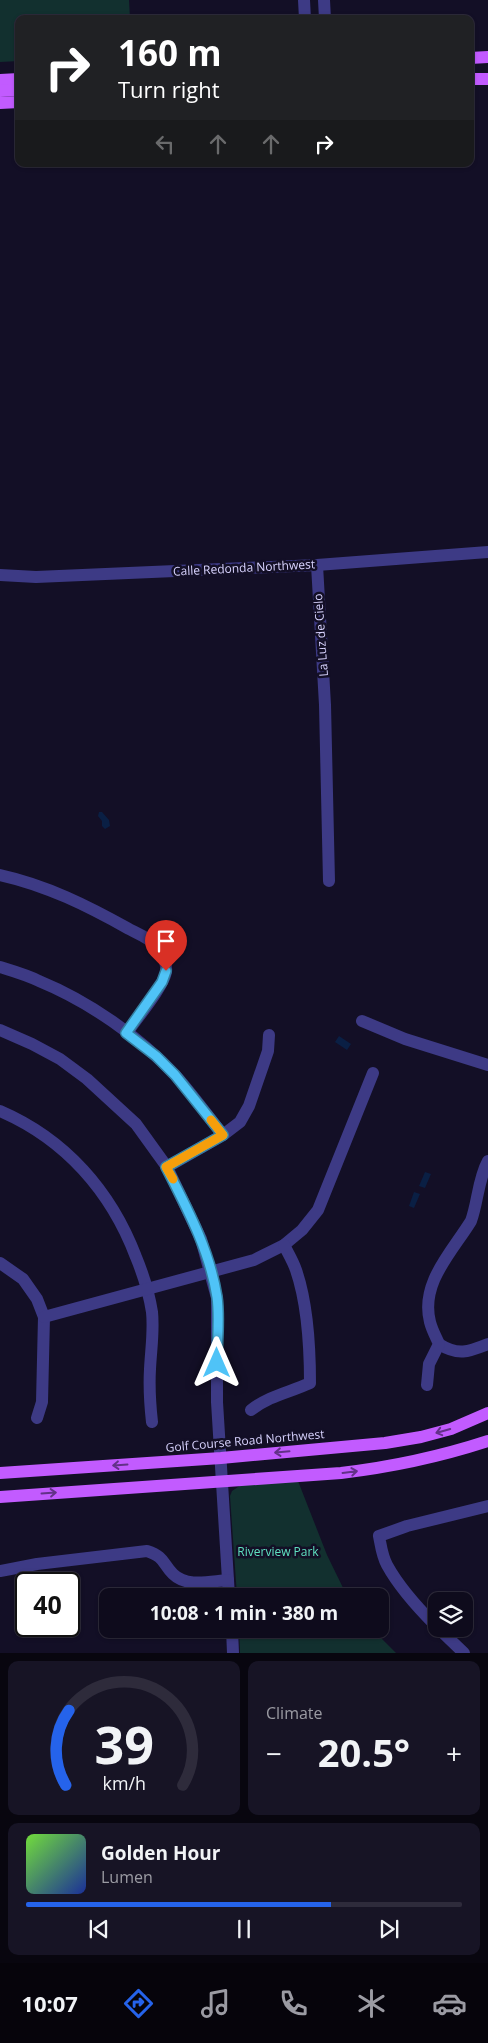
<!DOCTYPE html>
<meta charset="utf-8">
<style>
:root{--surface:#0e0b1c;--page:#171425;--text:#f1f3f6;--muted:#9b9ba3;--line:#2e2b3b;--accent:#2563eb}
body{margin:0;font-family:"Open Sans",sans-serif;background:var(--page);color:var(--text);height:100vh;display:flex;flex-direction:column;font-size:19px;white-space:nowrap}
*{box-sizing:border-box;margin:0}
p{font-size:16px;color:var(--muted)}
.icon{flex:none;width:28px;height:28px;fill:none;stroke:currentColor;stroke-width:2;stroke-linecap:round;stroke-linejoin:round}
.map{position:relative;height:1653px;overflow:hidden}
.panel{display:flex;flex-direction:column;gap:8px;padding:8px;background:#08060f;flex:1}
.panel>*{flex:none}
.top-card{position:absolute;left:15px;top:15px;width:459px;height:152px;border-radius:10px;box-shadow:0 1px 4px #0004,0 0 0 1px var(--line);background:#202124;color:#fff;overflow:hidden}
.tools{position:absolute;left:428px;top:1592px;display:grid;gap:10px}
.tools a{display:grid;place-items:center;width:45px;height:45px;border-radius:10px;background:var(--surface);box-shadow:0 1px 4px #0004,0 0 0 1px var(--line);font-size:25px}
.speed{position:absolute;left:15px;top:1572px;display:flex;gap:10px;font-size:25px;font-weight:700;text-align:center}
.speed>*{display:grid;place-content:center;width:65px;height:65px;border-radius:50%;background:var(--surface);box-shadow:0 1px 4px #0004,0 0 0 1px var(--line);line-height:1}
.speed .limit{border:2px solid #111;border-radius:8px;background:#fff;color:#111}
.pin{position:absolute;display:grid;place-items:center;width:42px;height:42px;color:#fff;margin:-51px -21px;border-radius:50% 50% 50% 0;rotate:-45deg;box-shadow:0 0 5px #0007}
.pin .icon{rotate:45deg}
.me{position:absolute;width:55px;margin:-28px;rotate:0deg;stroke-linejoin:round;filter:drop-shadow(0 0 4px #0008)}
.turn{display:flex;align-items:center;gap:18px;height:105px;padding:0 20px;font-size:22px}
.turn .icon{width:65px;height:65px;stroke-width:2.5}
.turn b{display:block;font-size:35px;line-height:42px}
.lanes{display:flex;align-items:center;height:48px;padding:0 20px;background:#0003;justify-content:center;gap:25px;direction:ltr}
.lanes .off{opacity:.35}
.big{font-size:38px;font-weight:700;line-height:1.1}
.panel .card{flex:1;display:flex;flex-direction:column;justify-content:center;gap:8px;min-width:0;padding:0 18px;border-radius:10px;background:var(--page)}
.panel .dial{align-items:center;gap:0}
.dial svg{height:130px;overflow:visible;fill:none;stroke:var(--line);stroke-width:7;stroke-linecap:round;text-anchor:middle}
.dial text{fill:var(--text);stroke:none}
.song{display:flex;align-items:center;gap:15px}
.cover{width:60px;height:60px;border-radius:8px;background:linear-gradient(135deg,hsl(100 70% 55%),hsl(230 70% 35%))}
.played{height:5px;border-radius:2px;background:linear-gradient(90deg,var(--accent) 70%,var(--line) 70%)}
.keys{display:flex;justify-content:space-around;direction:ltr}
.heat{display:flex;justify-content:space-between;align-items:center;font-size:28px;direction:ltr}
.panel .tiles{flex:1;display:grid;gap:8px;grid-template-columns:1fr 1fr}
.card:last-child{grid-column:span 2}
.trip{position:absolute;left:99px;top:1588px;width:290px;height:50px;border-radius:10px;background:var(--surface);box-shadow:0 1px 4px #0004,0 0 0 1px var(--line);font-weight:700;line-height:50px;text-align:center}
.dock{display:flex;height:80px;justify-content:space-around;align-items:center;background:#06040b;color:var(--muted)}
.dock .icon{width:35px;height:35px}
.dock .active{color:var(--accent)}
.dock b{font-size:22px;color:var(--text)}
.map>svg:first-child{display:block}
.green{fill:#12302f}
.water{fill:#0a1f44}
.lines{fill:none;stroke-linecap:round;stroke-linejoin:round}
.minor{stroke:#3d3a85;stroke-width:12}
.major{stroke:#c25bff;stroke-width:12}
.oneway{stroke:#623188}
.route-casing{stroke:#337fa1;stroke-width:12}
.route{stroke:#4fc3f7;stroke-width:9}
.slow{stroke:#f59e0b;stroke-width:9}
.labels{text-anchor:middle;stroke-width:5;stroke-linejoin:round;paint-order:stroke}
.street-label{font-size:12px;fill:#d9d4ff;stroke:#130f26}
.park-label{font-size:12px;fill:#5fe0c0;stroke:#130f26}
</style>
<div class="map">
<svg width="488" height="1653" viewBox="0 0 488 1653">
<rect width="100%" height="100%" fill="#130f26"/>
<g class="green">
<polygon points="0,0 129,0 130,19 19,19 19,61 0,62"/>
<polygon points="298,1481 327,1555 347,1596 237,1596 230,1496 232,1491 241,1485"/>
<polygon points="239,1629 372,1629 396,1653 240,1653"/>
</g>
<g class="water">
<polygon points="99,812 102,812 109,820 110,826 105,829 102,826 102,821 98,816"/>
<polygon points="339,1036 351,1044 347,1050 335,1042"/>
<polygon points="425,1172 431,1174 425,1188 419,1186"/>
<polygon points="414,1192 420,1194 414,1208 409,1206"/>
</g>
<g class="lines">
<g class="minor">
<polyline points="304,0 305,19"/>
<polyline points="324,0 325,19"/>
<polyline points="317,565 325,705 329,881"/>
<polyline points="0,575 36,577 317,565 488,552"/>
<path d="M0,875C46,885 88,906 129,929C139,934 151,939 158,947C163,953 167,965 166,972C163,988 136,1019 127,1033"/>
<path d="M0,967C13,971 27,975 39,981C88,1001 140,1037 176,1076C193,1095 207,1115 223,1135"/>
<polyline points="362,1021 405,1039 488,1065"/>
<polyline points="0,1030 32,1044 60,1059 87,1079 136,1124 167,1167 201,1239 217,1298 217,1402 229,1596"/>
<path d="M0,1111C65,1139 111,1191 136,1257C143,1274 149,1293 152,1312C154,1331 151,1349 150,1369C149,1386 150,1404 152,1422"/>
<polyline points="167,1167 223,1135 240,1122 249,1106 268,1051 269,1035"/>
<polyline points="0,1263 23,1279 37,1299 44,1317 42,1402 37,1418"/>
<polyline points="44,1317 254,1260 284,1245 302,1230 318,1210 373,1073"/>
<path d="M439,1344C458,1356 468,1352 488,1344"/>
<path d="M427,1385L429,1364L439,1344C436,1337 432,1330 430,1322C420,1283 452,1252 471,1221C478,1202 478,1179 488,1161"/>
<path d="M251,1410C271,1395 288,1393 310,1383C310,1349 307,1302 296,1270C293,1261 288,1253 284,1245"/>
<path d="M0,1571L37,1564L147,1551C165,1557 162,1563 173,1574C187,1588 211,1581 228,1580"/>
<path d="M436,1626C419,1609 399,1587 387,1565C382,1556 381,1546 379,1536L407,1526L488,1506"/>
<polyline points="232,1629 233,1653"/>
<polyline points="439,1629 464,1653"/>
</g>
<g class="major">
<polyline points="470,58 488,57"/>
<polyline points="470,79 488,79"/>
<polyline points="0,80 19,79"/>
<polyline points="0,91 19,90"/>
<polyline points="0,103 19,102"/>
<polyline points="0,1473 221,1458 385,1443 421,1437 451,1429 488,1413"/>
<path d="M0,1497L341,1473C392,1467 439,1457 488,1441"/>
</g>
</g>
<defs><path id="oneway-shaft" d="M-6 0H5M1.5-3L5.5 0L1.5 3" fill="none" stroke-width="1.6" stroke-linecap="round" stroke-linejoin="round" transform="scale(1.25)"/></defs>
<g class="oneway">
<use href="#oneway-shaft" transform="translate(443 1431) rotate(164)"/>
<use href="#oneway-shaft" transform="translate(282 1452) rotate(175)"/>
<use href="#oneway-shaft" transform="translate(120 1465) rotate(176)"/>
<use href="#oneway-shaft" transform="translate(350 1472) rotate(-7)"/>
<use href="#oneway-shaft" transform="translate(49 1493) rotate(-4)"/>
</g>
<g class="lines">
<g class="route-casing">
<path id="route" d="M166,971L162,982L126,1033L156,1056L175,1075L223,1135L166,1167C187,1208 210,1251 217,1297C220,1318 217,1342 217,1363"/>
</g>
<use href="#route" class="route"/>
<polyline class="slow" points="173,1179 166,1167 223,1135 211,1120"/>
</g>
<g class="labels">
<g class="street-label">
<text transform="translate(244 568) rotate(-3)" y="4">Calle Redonda Northwest</text>
<text transform="translate(321 635) rotate(-94)" y="4">La Luz de Cielo</text>
<text transform="translate(245 1441) rotate(-5)" y="4">Golf Course Road Northwest</text>
</g>
<g class="park-label">
<text x="278" y="1556">Riverview Park</text>
</g>
</g>
</svg>
<div class="tools">
<a><svg class="icon" aria-label="layers" viewBox="0 0 24 24"><path d="M12 4l9 5-9 5-9-5zM3 14l9 5 9-5"/></svg></a>
</div>
<div class="speed"><div class="limit">40</div></div>
<div class="pin" style="left:166px;top:971px;background:#d93025"><svg class="icon" aria-label="arrive" viewBox="0 0 24 24"><path d="M6 21V4h12l-3 4 3 4H6"/></svg></div>
<svg class="me" style="left:217px;top:1363px" viewBox="-20 -20 40 40"><path d="M0-17L14 15 0 8-14 15z" fill="#4fc3f7" stroke="#fff" stroke-width="4"/></svg>
<div class="trip">10:08 · 1 min · 380 m</div>
<div class="top-card">
<div class="turn"><svg class="icon" aria-label="right" viewBox="0 0 24 24"><path d="M7 20v-9h11M14 6l5 5-5 5"/></svg><div><b>160 m</b>Turn right</div></div>
<div class="lanes"><svg class="icon off" aria-label="left" viewBox="0 0 24 24"><path d="M17 20v-9H6M10 6l-5 5 5 5"/></svg><svg class="icon off" aria-label="ahead" viewBox="0 0 24 24"><path d="M12 20V5M6 11l6-6 6 6"/></svg><svg class="icon off" aria-label="ahead" viewBox="0 0 24 24"><path d="M12 20V5M6 11l6-6 6 6"/></svg><svg class="icon" aria-label="right" viewBox="0 0 24 24"><path d="M7 20v-9h11M14 6l5 5-5 5"/></svg></div>
</div>
</div>
<section class="panel">
<div class="tiles">
<div class="card dial"><svg viewBox="0 0 100 80">
<path d="M14 69A42 42 0 1 1 86 69"/>
<path d="M14 69A42 42 0 0 1 16 23" stroke="#2563eb"/>
<text x="50" y="56" font-size="32" font-weight="700">39</text>
<text x="50" y="72" font-size="11">km/h</text>
</svg></div>
<div class="card"><p>Climate</p>
<div class="heat"><a>−</a><b class="big">20.5°</b><a>+</a></div>
</div>
<div class="card">
<div class="song"><i class="cover"></i><div><b>Golden Hour</b><p>Lumen</p></div></div>
<div class="played"></div>
<div class="keys"><svg class="icon" aria-label="previous" viewBox="0 0 24 24"><path d="M18 5L8 12l10 7zM5 5v14"/></svg><svg class="icon" aria-label="pause" viewBox="0 0 24 24"><path d="M8 5v14M16 5v14"/></svg><svg class="icon" aria-label="next" viewBox="0 0 24 24"><path d="M6 5l10 7-10 7zM19 5v14"/></svg></div>
</div>
</div>
</section>
<nav class="dock">
<b>10:07</b>
<svg class="icon active" aria-label="directions" viewBox="0 0 24 24"><path d="M12 3l9 9-9 9-9-9zM9 14v-3h6M13 9l2 2-2 2"/></svg>
<svg class="icon" aria-label="music" viewBox="0 0 24 24"><path d="M9 18V5l10-2v13"/><circle cx="6" cy="18" r="3"/><circle cx="16" cy="16" r="3"/></svg>
<svg class="icon" aria-label="phone" viewBox="0 0 24 24"><path d="M5 4h4l2 5-3 2q2 4 5 5l2-3 5 2v4C11 20 4 13 5 4z"/></svg>
<svg class="icon" aria-label="climate" viewBox="0 0 24 24"><path d="M12 3v18M4 7l16 10M4 17L20 7"/></svg>
<svg class="icon" aria-label="car" viewBox="0 0 24 24"><path d="M5 17H2v-5l4-1 3-4h7l3 4 3 1v5h-3M9 17h6M6 11h13"/><circle cx="7" cy="17" r="2"/><circle cx="17" cy="17" r="2"/></svg>
</nav>
